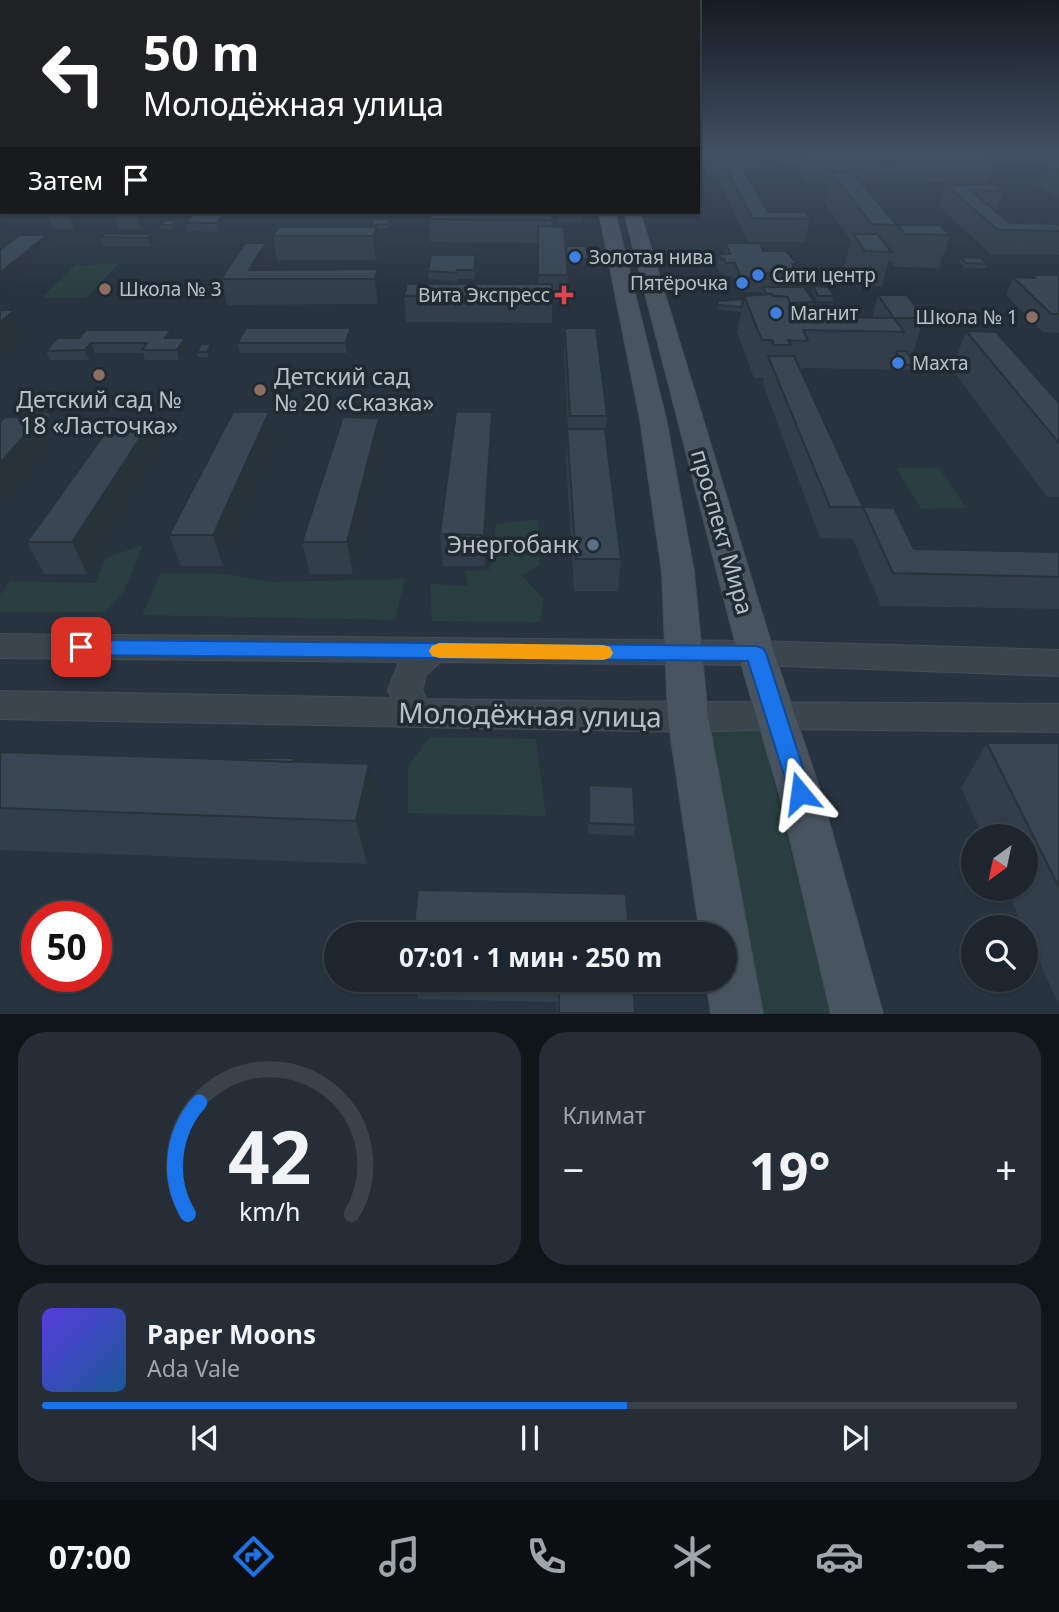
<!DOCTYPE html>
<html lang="ru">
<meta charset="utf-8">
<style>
:root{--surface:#1d262e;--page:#252e36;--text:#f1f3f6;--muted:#a0a5aa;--line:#3b434a;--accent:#1a73e8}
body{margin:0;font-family:"Noto Sans",sans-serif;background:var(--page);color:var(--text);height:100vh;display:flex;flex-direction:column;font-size:26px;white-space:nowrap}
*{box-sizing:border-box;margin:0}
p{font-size:23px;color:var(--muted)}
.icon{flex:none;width:38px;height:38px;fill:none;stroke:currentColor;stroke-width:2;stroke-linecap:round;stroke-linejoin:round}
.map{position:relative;height:1014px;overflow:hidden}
.sheet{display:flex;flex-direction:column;gap:18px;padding:18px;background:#101519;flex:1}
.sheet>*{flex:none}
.hud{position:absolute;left:0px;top:0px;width:700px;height:214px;box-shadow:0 2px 5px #0004,0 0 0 2px var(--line);background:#202124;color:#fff;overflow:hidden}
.needle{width:46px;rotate:213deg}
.tools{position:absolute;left:961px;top:824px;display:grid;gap:14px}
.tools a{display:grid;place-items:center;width:77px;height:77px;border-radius:50%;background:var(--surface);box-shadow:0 2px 5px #0004,0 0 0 2px var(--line);font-size:35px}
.speed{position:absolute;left:21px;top:901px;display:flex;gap:14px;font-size:35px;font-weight:700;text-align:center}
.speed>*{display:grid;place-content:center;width:91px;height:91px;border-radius:50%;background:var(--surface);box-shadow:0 2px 5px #0004,0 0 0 2px var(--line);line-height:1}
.speed .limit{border:10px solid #d22;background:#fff;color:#111}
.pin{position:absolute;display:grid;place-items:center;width:60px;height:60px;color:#fff;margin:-30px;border-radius:14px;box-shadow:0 4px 10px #0006}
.me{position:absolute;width:77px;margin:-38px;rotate:344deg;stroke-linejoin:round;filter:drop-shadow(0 0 5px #0008)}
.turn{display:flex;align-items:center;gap:24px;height:147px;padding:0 28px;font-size:32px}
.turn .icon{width:91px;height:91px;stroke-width:2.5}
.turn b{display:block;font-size:49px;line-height:60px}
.then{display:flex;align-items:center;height:66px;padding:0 28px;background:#0003;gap:14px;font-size:26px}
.big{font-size:52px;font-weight:700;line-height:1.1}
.sheet .card{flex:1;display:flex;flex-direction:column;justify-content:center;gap:10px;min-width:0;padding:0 24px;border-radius:28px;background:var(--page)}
.sheet .dial{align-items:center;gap:0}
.dial svg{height:182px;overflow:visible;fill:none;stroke:var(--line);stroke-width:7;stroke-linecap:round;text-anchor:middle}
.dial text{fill:var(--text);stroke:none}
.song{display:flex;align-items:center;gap:21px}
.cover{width:84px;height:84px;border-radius:10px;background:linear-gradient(135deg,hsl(250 70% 55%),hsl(210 70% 35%))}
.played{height:7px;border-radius:4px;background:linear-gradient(90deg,var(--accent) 60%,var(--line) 60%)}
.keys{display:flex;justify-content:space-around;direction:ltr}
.heat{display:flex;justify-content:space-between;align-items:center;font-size:38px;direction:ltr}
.sheet .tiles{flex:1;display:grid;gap:18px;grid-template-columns:1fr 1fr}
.card:last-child{grid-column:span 2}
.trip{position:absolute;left:324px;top:922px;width:413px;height:70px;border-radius:35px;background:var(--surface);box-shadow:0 2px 5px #0004,0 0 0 2px var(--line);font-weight:700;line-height:70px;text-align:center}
.menu{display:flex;height:112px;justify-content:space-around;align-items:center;background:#0c0f12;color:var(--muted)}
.menu .icon{width:49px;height:49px}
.menu .on{color:var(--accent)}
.menu b{font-size:32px;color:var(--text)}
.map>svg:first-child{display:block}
.green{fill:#293f3f}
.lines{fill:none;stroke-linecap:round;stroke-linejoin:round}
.tertiary-casing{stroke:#444e57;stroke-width:2}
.secondary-casing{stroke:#444e57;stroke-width:2}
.tertiary{fill:#3b454e;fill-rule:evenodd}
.secondary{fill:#495461;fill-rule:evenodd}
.wall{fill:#313d48}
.shaded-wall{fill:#28323b}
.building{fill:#394754;stroke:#28323b;stroke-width:2}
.route{fill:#1a73e8;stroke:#114b97;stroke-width:2}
.slow{fill:#f59e0b}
.shop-dot{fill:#3f7fe0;stroke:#202a33;stroke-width:2.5}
.education-dot{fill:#8d6e63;stroke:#202a33;stroke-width:2.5}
.health-dot{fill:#e0444e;stroke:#202a33;stroke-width:2.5}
.service-dot{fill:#5c6f8a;stroke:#202a33;stroke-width:2.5}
.labels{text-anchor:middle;stroke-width:7;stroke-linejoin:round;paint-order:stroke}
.far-poi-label{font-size:19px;fill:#b7c0c9;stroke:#202a33;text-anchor:start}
.poi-label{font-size:23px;fill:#b7c0c9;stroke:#202a33;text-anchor:start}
.street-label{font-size:23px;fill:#b7c0c9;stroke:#202a33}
.near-street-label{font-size:28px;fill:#b7c0c9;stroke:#202a33}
</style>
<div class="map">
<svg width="1059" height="1014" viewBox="0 0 1059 1014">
<rect width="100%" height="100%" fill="#27333e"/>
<g class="green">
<polygon points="118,264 86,298 41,298 76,265"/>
<polygon points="896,468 939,468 966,508 921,509"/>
<polygon points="538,519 540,565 521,575 544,599 540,622 432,621 430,584 469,586 464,571 490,570 496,524"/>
<polygon points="143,545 124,591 105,612 0,612 0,595 10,581 96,583 105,558"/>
<polygon points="161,573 227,574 268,582 405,579 395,620 142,615"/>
<polygon points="708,724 760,725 830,1013 763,1013"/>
<polygon points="430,737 536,739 546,816 408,813 408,766"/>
</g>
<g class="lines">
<g class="tertiary-casing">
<path id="tertiary" d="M0,634L756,641L1059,650V676L756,665L440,662L426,675L422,690L426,699C637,703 848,702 1059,704V732L777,729L688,732L0,719V691L392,698L388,690L399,662L0,658Z"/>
</g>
<g class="secondary-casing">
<g id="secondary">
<polygon points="599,212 615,212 666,419 694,572 708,718 763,1014 711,1014 706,980 724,980 724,934 700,934 668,718 662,572 640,419"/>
<polygon points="624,212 640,212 774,653 821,793 883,1014 831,1014 779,793 738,653"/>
</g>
</g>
<use href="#tertiary" class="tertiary"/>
<use href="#secondary" class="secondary"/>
</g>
<g class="wall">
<polygon points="700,151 768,151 764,171 744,170 768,212 810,219 805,242 748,242 717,176 718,174 707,174 699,154"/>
<polygon points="777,151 791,151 792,153 793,151 1059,151 1059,164 993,164 987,182 861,183 897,225 950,235 939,268 895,267 889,260 882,286 856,286 844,267 851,240 824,202 828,183 807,183 798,171 798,166 784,166 776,156"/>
<polygon points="1045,164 1059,164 1059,200 1038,185"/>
<polygon points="946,185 1004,191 996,212 1010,223 1059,224 1059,255 990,254 939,206"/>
<polygon points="46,212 94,212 74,229 52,229"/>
<polygon points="113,212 158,212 141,229 118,229"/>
<polygon points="552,212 552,226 566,246 588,259 587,263 567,263 568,275 567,301 552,301 552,323 406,322 404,296 538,284 537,243 430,242 429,219"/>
<polygon points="558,212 582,212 582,222 559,222"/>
<polygon points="185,223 225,223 218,232 187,231"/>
<polygon points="390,223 388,228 377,229 380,251 376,260 277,260 273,236 372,227 372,225"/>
<polygon points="178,224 173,229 161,229 160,225"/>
<polygon points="152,234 155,242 151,246 103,246 101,237"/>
<polygon points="266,243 271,267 269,270 378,269 381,294 378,304 227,305 221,279"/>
<polygon points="726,243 763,251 797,264 796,270 797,273 794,287 765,287 814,302 811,316 796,316 872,318 878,295 924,318 912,356 910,356 916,365 914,370 802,368 801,371 863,507 914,549 1059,552 1059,609 881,606 853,539 820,538 763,384 764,378 754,378 737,332 741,312 717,309 718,301 743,299 744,296 761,295 761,292 739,292 733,276 724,276 722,272 719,272 717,267 719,254 724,254"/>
<polygon points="960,257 987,264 986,268 965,268 959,261"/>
<polygon points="476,263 474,279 457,279 457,282 429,279 428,271"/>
<polygon points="1032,275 1059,275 1059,333 1043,332 1006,295 1013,277 1031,278"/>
<polygon points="813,286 834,296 833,301 817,301 812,291"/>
<polygon points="565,328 607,416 605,435 621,559 618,591 574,591 566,459 567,429 568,429 564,355"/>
<polygon points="966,331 1059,403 1059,497 1047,497 952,369"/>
<polygon points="352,337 347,353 240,353 237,343"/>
<polygon points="57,338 173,338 188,348 179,360 145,360 143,353 95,353 89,360 50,360 46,351"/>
<polygon points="213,348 209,357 198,357 197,352"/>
<polygon points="58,410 51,417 35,417 32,412"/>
<polygon points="276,442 223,566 181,566 169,535"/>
<polygon points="493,442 485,566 443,566 440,534"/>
<polygon points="163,447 87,574 44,574 27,542"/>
<polygon points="383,447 353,574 310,574 302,542"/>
<polygon points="987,743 1059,743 1059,1006 1026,931 1026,928 1024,928 1006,889 1026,889 1026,836 983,836 961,788"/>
<polygon points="0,752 295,762 378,809 367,864 0,850"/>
<polygon points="589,785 635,825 634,836 588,834"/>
<polygon points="414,980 633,980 635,1013 557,1013 556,1002 418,999"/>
</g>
<g class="shaded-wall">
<polygon points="2,199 2,212 24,212 1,228 0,200"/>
<polygon points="68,212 94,212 74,229"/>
<polygon points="136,212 158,212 141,229"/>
<polygon points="223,215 225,223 218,232 216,223"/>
<polygon points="176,220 178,224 173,229 172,225"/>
<polygon points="377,227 380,251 376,260 373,236"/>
<polygon points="152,234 155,242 151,246 148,238"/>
<polygon points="47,235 51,247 0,291 0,273"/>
<polygon points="266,243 271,267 264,279 249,270"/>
<polygon points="378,269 381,294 378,304 375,279"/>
<polygon points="14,310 25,337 0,361 0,323"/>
<polygon points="351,328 352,337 347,353 345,343"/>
<polygon points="171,330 174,340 165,338"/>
<polygon points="185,338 188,348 179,360 177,350"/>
<polygon points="91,343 95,353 89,360 85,350"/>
<polygon points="211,344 213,348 209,357 207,352"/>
<polygon points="56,404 58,410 51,417 49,412"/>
<polygon points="269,412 276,442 223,566 213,535"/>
<polygon points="492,412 493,442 485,566 484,535"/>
<polygon points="40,418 54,447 0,512 0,463"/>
<polygon points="153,418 163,447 87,574 72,542"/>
<polygon points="379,418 383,447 353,574 347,542"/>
<polygon points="369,764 378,809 367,864 356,821"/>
</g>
<g class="building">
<polygon points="779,151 791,151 798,159 785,159"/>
<polygon points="795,151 801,151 800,156 798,156"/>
<polygon points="802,151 974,152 994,161 811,162"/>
<polygon points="720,156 736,156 768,212 805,212 810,219 752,218"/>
<polygon points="1045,164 1059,164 1059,173"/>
<polygon points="831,172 852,172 897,225 872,224"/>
<polygon points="2,184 2,199 0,200 0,185"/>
<polygon points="946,185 996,185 1004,191 970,190 1010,223 1059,224 1059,231 998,230"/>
<polygon points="431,212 552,212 552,220 429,219"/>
<polygon points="193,215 223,215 216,223 185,223"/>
<polygon points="373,219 389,219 388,224 372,225"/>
<polygon points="165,220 176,220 172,225 160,225"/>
<polygon points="897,225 940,225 950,235 905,234"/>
<polygon points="538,226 564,227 568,275 538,275"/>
<polygon points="279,227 377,227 373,236 273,236"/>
<polygon points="105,234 152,234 148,238 101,237"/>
<polygon points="853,234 877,234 892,252 865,251"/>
<polygon points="19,235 47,235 0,273 0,250"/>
<polygon points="245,243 266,243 249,270 378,269 375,279 221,279"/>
<polygon points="726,243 760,243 763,251 786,251 797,264 792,264 797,273 764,273 767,279 741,278 735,263 726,263 724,259 721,259 719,254 730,254"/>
<polygon points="566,246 586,246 588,259 567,259"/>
<polygon points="431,255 475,255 474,270 457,270 456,273 428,271"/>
<polygon points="960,257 982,258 987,264 966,263"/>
<polygon points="1032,275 1059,275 1059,314 1051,314 1013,277 1035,278"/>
<polygon points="407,284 552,284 552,297 404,296"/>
<polygon points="813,286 828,287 834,296 818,296"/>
<polygon points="762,287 804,287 814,302 790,303 787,297 773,296 772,294 767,294"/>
<polygon points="772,294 773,296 787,297 797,317 894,318 878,295 907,295 924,318 894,318 904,332 803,330 808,341 788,340 791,345 774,345 772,340 762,340 744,296"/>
<polygon points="743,299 742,307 718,305 718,301"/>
<polygon points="0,310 14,310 0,323"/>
<polygon points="246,328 351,328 345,343 237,343"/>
<polygon points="565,328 596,328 607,416 570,416"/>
<polygon points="86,330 171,330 165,338 185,338 177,350 142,350 147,343 91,343 85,350 46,351 57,338 79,338"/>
<polygon points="966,331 996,332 1059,403 1059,443"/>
<polygon points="201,344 211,344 207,352 197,352"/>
<polygon points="898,351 906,351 916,365 893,365"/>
<polygon points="768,356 794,356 863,507 830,507"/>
<polygon points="40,404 56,404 49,412 32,412"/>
<polygon points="233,412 269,412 213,535 169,535"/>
<polygon points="456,412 492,412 484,535 440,534"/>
<polygon points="5,417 40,418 0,463 0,422"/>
<polygon points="343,417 379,418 347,542 302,542"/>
<polygon points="116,418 153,418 72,542 27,542"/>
<polygon points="567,429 605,429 621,559 576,559"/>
<polygon points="863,507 894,508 914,549 1059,552 1059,577 893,573"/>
<polygon points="987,743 1059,743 1059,887"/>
<polygon points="0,752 369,764 356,821 0,808"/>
<polygon points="247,758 294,758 293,762 246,760"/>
<polygon points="589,785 633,787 635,825 589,823"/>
<polygon points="418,890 626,894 629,934 413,934"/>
<polygon points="559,980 633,980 635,1013 559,1013"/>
</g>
<linearGradient id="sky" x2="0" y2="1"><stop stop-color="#151c22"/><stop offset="0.52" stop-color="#415063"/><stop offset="1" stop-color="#415063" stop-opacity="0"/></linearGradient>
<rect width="1059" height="293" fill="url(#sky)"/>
<polygon class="route" points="81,640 756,646 763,648 766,653 811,793 808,800 800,803 792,800 748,661 81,655 74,653 71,647 74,642"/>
<polygon class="slow" points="439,643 603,645 610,647 613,653 610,658 603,660 439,658 432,656 429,651 432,646"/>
<g class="shop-dot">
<circle cx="575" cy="257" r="7"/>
<circle cx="758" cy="275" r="7"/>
<circle cx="742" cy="283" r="7"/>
<circle cx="776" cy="313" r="7"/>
<circle cx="898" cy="363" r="7"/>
</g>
<g class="education-dot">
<circle cx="105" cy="289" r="7"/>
<circle cx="1032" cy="317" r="7"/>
<circle cx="99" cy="375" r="7"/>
<circle cx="260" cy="390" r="7"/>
</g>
<path class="health-dot" d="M560.5 284.5h7v7h7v7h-7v7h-7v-7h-7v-7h7z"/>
<circle class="service-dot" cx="593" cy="545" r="7"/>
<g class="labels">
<g class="far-poi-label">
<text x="589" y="264">Золотая нива</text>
<text x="772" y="282">Сити центр</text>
<text x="728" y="290" text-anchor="end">Пятёрочка</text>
<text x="119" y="296">Школа № 3</text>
<text x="550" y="302" text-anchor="end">Вита Экспресс</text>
<text x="790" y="320">Магнит</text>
<text x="1018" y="324" text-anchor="end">Школа № 1</text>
<text x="912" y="370">Махта</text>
</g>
<g class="poi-label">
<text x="274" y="385">Детский сад<tspan x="274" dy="26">№ 20 «Сказка»</tspan></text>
<text x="99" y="408" text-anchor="middle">Детский сад №<tspan x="99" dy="26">18 «Ласточка»</tspan></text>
<text x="579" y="553" text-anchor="end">Энергобанк</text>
</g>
<g class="street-label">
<text transform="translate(722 532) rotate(74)" y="8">проспект Мира</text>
</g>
<g class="near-street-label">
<text transform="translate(530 715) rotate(1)" y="10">Молодёжная улица</text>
</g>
</g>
</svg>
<div class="tools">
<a><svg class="needle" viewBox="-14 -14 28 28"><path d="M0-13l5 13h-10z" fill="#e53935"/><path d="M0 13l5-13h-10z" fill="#a0a5aa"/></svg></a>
<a><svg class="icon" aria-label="search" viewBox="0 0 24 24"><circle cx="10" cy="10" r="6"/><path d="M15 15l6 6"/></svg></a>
</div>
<div class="speed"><div class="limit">50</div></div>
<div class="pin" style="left:81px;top:647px;background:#d93025"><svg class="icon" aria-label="arrive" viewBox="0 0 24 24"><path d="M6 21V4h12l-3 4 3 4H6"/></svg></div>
<svg class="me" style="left:800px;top:793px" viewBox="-20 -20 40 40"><path d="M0-17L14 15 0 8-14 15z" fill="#1a73e8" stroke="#fff" stroke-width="4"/></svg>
<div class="trip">07:01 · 1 мин · 250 m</div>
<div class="hud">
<div class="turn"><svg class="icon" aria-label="left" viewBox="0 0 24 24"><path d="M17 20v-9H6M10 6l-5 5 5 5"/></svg><div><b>50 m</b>Молодёжная улица</div></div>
<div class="then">Затем<svg class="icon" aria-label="arrive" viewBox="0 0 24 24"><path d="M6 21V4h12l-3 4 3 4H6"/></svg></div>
</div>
</div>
<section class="sheet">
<div class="tiles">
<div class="card dial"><svg viewBox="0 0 100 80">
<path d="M14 69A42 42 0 1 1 86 69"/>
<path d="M14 69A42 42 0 0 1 19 20" stroke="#1a73e8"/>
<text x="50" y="56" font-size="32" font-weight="700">42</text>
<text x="50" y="72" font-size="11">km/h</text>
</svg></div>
<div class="card"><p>Климат</p>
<div class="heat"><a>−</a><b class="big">19°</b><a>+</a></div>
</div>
<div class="card">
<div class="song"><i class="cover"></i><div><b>Paper Moons</b><p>Ada Vale</p></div></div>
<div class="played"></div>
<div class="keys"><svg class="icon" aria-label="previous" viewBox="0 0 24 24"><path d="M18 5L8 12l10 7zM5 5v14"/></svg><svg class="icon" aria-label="pause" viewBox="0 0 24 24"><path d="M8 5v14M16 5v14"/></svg><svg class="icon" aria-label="next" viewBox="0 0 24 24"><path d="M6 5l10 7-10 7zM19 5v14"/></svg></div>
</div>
</div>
</section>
<nav class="menu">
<b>07:00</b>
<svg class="icon on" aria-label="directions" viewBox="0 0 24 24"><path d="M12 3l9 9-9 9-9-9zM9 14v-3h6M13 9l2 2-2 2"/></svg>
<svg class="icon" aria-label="music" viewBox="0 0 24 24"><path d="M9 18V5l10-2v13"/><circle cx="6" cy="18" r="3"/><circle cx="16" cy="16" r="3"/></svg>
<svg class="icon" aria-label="phone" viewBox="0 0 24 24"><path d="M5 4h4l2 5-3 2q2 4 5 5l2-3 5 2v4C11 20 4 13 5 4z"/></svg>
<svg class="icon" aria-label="climate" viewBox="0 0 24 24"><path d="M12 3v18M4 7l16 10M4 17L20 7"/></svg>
<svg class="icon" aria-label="car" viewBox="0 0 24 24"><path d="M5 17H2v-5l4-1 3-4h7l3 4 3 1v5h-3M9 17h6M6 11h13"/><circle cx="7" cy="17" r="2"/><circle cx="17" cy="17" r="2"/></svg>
<svg class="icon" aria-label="filters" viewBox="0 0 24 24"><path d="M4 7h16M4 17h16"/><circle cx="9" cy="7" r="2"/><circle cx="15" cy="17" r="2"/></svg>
</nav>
